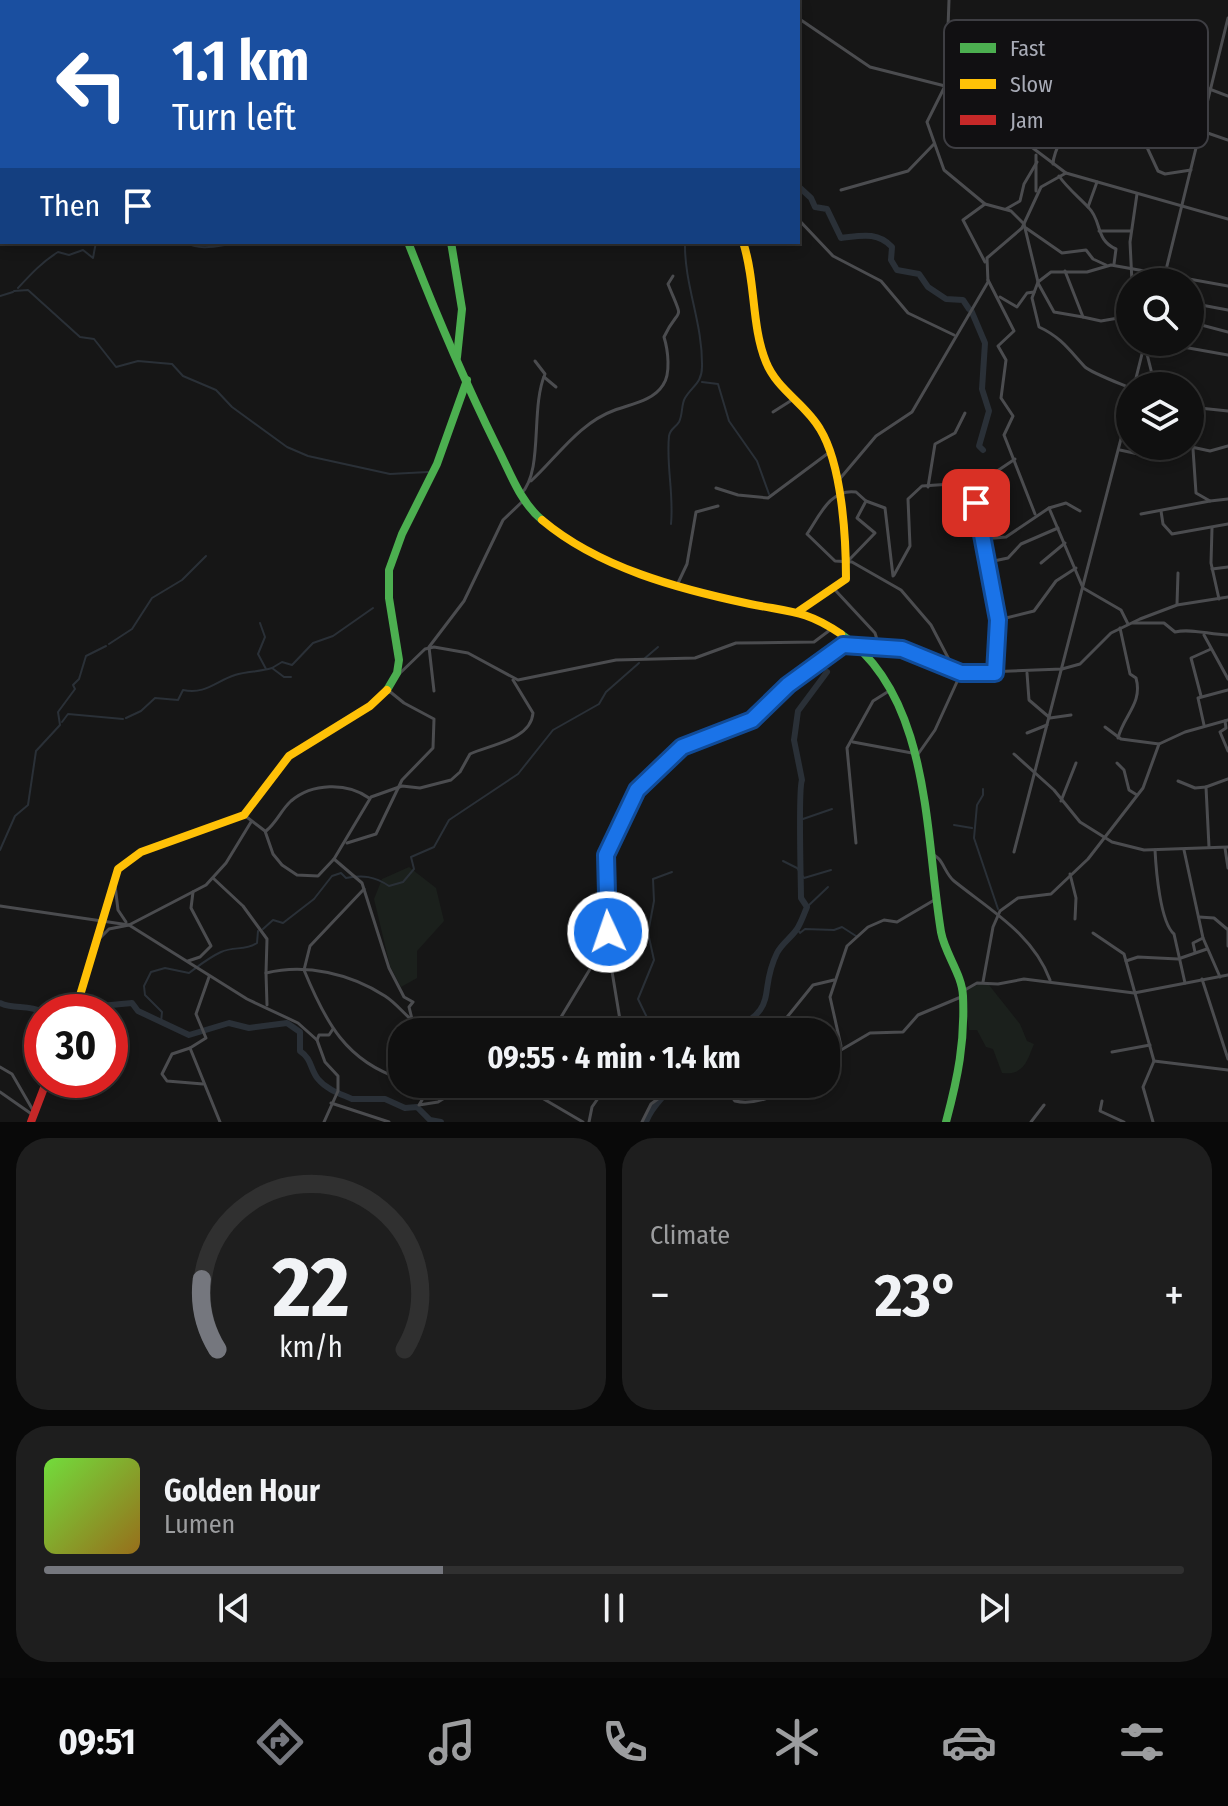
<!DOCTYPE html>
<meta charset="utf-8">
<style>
:root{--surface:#101010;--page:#1e1e1e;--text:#f1f3f6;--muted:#9c9d9f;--line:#303030;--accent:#75777e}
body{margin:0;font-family:"Fira Sans Condensed",sans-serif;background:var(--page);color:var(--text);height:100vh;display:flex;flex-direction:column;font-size:30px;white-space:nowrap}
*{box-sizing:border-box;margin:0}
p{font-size:26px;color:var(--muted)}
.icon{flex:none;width:44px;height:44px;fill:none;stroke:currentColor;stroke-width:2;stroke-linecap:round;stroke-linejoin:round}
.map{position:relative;height:1122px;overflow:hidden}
.panel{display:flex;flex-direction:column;gap:16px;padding:16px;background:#090909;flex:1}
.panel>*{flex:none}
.guide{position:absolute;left:0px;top:0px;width:800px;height:244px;box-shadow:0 4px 12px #0003,0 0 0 2px var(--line);background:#1a4fa0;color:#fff;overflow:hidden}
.controls{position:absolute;left:1116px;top:268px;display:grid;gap:16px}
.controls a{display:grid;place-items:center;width:88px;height:88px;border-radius:50%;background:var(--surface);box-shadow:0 4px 12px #0003,0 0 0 2px var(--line);font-size:40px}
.speed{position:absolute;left:24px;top:994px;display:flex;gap:16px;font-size:40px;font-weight:700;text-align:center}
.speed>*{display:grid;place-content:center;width:104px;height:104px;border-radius:50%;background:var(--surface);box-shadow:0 4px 12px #0003,0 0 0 2px var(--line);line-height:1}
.speed .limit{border:12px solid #d22;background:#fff;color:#111}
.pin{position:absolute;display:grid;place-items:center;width:68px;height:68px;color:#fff;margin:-34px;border-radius:16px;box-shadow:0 4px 12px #0006}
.me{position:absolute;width:88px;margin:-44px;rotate:357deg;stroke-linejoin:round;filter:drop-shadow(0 0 6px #0008)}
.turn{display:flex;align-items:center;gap:28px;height:168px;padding:0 40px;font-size:36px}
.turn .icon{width:104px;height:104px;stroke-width:2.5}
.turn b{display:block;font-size:56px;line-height:68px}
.then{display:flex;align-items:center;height:76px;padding:0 40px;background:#0003;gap:16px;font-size:30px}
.big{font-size:60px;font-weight:700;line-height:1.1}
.panel .card{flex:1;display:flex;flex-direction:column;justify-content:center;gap:12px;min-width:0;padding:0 28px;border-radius:32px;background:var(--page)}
.panel .dial{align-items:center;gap:0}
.dial svg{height:208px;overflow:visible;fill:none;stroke:var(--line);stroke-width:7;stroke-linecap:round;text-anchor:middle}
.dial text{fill:var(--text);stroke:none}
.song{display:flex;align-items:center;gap:24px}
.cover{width:96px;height:96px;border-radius:12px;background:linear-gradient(135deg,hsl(100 70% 55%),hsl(40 70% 35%))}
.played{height:8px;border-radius:4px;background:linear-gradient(90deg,var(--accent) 35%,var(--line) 35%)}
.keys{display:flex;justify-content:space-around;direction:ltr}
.heat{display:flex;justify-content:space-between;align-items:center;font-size:44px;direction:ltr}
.panel .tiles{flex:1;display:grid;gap:16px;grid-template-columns:1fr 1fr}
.card:last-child{grid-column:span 2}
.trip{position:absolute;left:388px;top:1018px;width:452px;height:80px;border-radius:32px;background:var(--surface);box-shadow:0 4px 12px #0003,0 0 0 2px var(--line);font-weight:700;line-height:80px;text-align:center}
.menu{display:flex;height:128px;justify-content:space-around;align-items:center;background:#060606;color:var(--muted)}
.menu .icon{width:56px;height:56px}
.menu .selected{color:var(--accent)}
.menu b{font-size:36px;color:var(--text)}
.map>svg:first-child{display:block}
.green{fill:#1b201c}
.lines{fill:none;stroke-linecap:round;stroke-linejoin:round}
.stream{stroke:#2a3037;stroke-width:2}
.river{stroke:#2a3037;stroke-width:6}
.street{stroke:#4b4c4f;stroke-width:3}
.fast{stroke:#4caf50;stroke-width:8}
.slow{stroke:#ffc107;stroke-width:8}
.jam{stroke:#c62828;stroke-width:8}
.route-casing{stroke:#114b97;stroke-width:20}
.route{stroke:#1a73e8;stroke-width:14}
.key{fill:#111012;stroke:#3e3e43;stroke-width:2}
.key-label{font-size:22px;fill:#a8abb6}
</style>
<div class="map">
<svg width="1228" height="1122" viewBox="0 0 1228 1122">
<rect width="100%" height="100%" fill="#161616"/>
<g class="green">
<polygon points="409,867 436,888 444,921 417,951 417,978 401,987 390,966 374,899 382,879"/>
<path d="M981,983L989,985L1020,1024L1027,1041L1034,1044C1028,1058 1025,1076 1002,1073L993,1049L986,1047L977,1030H969L963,992Z"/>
</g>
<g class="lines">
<g class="stream">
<path d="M184,242C209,256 233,237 256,245L260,242H295"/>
<path d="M18,288C31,274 42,262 58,252L69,255L83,250L93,258L96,242"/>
<polyline points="14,291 28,290 80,337 94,339 116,367 138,361 172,364 183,376 216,390 232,407 287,447 308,456 390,474 428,472"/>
<polyline points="0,296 13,292"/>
<polyline points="702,382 718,384 729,421 757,461 769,494"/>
<path d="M671,524C674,494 666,465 669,436C670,429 676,427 679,422C683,414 681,405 685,398C692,386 702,383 702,367C703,323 684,285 685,242"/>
<polyline points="260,623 265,637 258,654 266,669"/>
<polyline points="109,644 132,629 152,598 182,580 206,556"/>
<polyline points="644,659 658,647"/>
<polyline points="272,668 282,662 292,665 313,643 333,636 373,608"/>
<path d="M126,718L141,711L155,698L178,700L183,690C205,695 216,681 235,675C248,671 259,672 272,668L284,677H291"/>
<polyline points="62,722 68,714 123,719"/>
<polyline points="983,789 983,795 977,805 974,838 998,909"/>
<polyline points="800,820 832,809"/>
<polyline points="954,825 972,828"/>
<polyline points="0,850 15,816 28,805 36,751 60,725 58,712 75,689 73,685 79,679 86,656 106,646"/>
<polyline points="783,861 797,868 804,878 831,870"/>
<polyline points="807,907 828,887"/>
<path d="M263,929L273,920L283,923L314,899L332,876L341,873L346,878C363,875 374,876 389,886L403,882L414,869L411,857L434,847L449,820L518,774L553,730L599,704L606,692L639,663"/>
<polyline points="797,929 800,933 805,929 834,930 842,927 856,936"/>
<path d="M161,1022L162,1012L145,995L144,986L151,972L165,968L189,973C200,965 208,958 221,952C234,946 245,951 257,943L258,931"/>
<polyline points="654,1032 638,999 654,960 648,933 654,901 653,879 672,872"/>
</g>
<g class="river">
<polyline points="626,0 627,2"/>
<path d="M798,186L811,198L815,207L827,209L841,238C860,236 877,231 892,247L891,260L897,270L919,274L928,287L946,299L963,300L969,309"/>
<polyline points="971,310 985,343 982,389 989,411 979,446 983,450"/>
<path d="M0,1003C14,1010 28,1004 42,1012"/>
<path d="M78,1012L79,1008L132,1003L138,1011L189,1035L229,1023L249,1028L287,1023L300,1032V1051C312,1059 310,1069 318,1079C327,1090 341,1094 352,1099H385L405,1108L417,1107L430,1120L441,1122"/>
<path d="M729,1032C782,1007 757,993 777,953C782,943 791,938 797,929C801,923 804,914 807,907L801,898C801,882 798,789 802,780L794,740L798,711L827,672"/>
<path d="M646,1122C652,1105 664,1098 673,1084"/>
</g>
<g class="street">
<polyline points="594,0 594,2"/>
<polyline points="775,0 778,2"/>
<path d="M949,0L946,84L927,122L944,170L985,204L1011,211L1024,224L1038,282L1032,298L1039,327C1061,337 1070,351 1085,367C1092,373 1121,384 1130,388"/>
<polyline points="165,2 166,0"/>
<polyline points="297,2 297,0"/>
<polyline points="313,2 316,0"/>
<polyline points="798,18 870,67 953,88 1066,173 1228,219"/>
<polyline points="1131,125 1139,130 1158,171 1165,174 1191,170"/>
<polyline points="1199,130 1228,140"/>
<polyline points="1036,155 1036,191"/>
<path d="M1053,164C1053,140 1111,54 1133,42L1199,85L1228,96"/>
<path d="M1059,176C1068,189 1079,197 1089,208C1102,221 1095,240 1116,249L1114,264"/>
<polyline points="841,190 908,171 934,144"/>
<polyline points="1088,207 1097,182"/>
<polyline points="1006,209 1020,201 1024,184 1037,162"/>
<polyline points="798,219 833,256 881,281 908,313 954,335"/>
<polyline points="1026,228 1062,253 1086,250 1093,259 1106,265"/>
<polyline points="1099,231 1131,231"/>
<polyline points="985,262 963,220 985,204"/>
<polyline points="1065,271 1083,317 1101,321 1130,316"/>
<polyline points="988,280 1014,331 998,346 1006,360 1001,398 1013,416 1004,435 1035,514"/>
<polyline points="1038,282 1051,272 1087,272 1111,265 1228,286"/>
<polyline points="1132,282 1130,242 1137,194"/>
<polyline points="1163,282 1228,18"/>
<polyline points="1038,283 1054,312 1083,317"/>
<polyline points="1000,297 1017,307 1027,293 1034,292"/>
<polyline points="1190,319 1196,304 1228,310"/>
<polyline points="1190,322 1228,332"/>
<polyline points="1144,342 1155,386"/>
<polyline points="1155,342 1228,355"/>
<polyline points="544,377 556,387"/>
<polyline points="1134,386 1144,346"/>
<polyline points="1190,407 1228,411"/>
<polyline points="773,412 792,400"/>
<polyline points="1187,446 1210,451 1228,446"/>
<polyline points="1193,449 1196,493 1210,501 1228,499"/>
<polyline points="1120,450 1143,455 1171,446"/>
<path d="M531,481C558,456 579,423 615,410C631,404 653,401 663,385C671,374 668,350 664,337C680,303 685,326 668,284L673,276"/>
<polyline points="838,481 876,436 912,412 988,282 987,258 1022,228 1041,187 1066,173"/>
<polyline points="970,484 998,620 995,673"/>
<polyline points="928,487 935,444 955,433 965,413"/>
<polyline points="716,488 738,495 768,498 827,454"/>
<path d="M521,494C544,470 530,409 545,374L535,361"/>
<polyline points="1049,508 1066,503 1080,511"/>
<polyline points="1161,511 1163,524 1172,534 1228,524"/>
<polyline points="1141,514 1210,501"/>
<polyline points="1212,528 1211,563 1219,599"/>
<polyline points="983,539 1006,537 1049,508 1083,588 1121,610 1128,624"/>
<polyline points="848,561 875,533 857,518 866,501"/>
<polyline points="989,562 1008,558 1021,544 1058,528"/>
<polyline points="1041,563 1065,543"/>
<polyline points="1212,569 1228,567"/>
<polyline points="894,575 910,546 908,499 922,486 981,482 1015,459"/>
<path d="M893,576L885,508L866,501L856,492C830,488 819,517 807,534L835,561L852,562L901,590L931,625L955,671"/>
<polyline points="678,583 687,564 696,512 718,506"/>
<polyline points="836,591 875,633 879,646"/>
<polyline points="1177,604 1178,573"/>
<polyline points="998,620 1034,611 1056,581 1076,568"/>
<path d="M1133,623H1164L1175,632C1192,628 1210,635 1228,635"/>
<polyline points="1204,635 1228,679"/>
<polyline points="860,647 902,649 961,673 1062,669 1080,664 1111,633 1140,619 1177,605 1228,597"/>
<polyline points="1027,673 1029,700 1050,718 1071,715"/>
<polyline points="397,676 425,649 434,647 468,653 518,680 616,660 695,658 736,643 814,642 830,630"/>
<polyline points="434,691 429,647 464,601 503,520 524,500"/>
<polyline points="1201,696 1191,658 1211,649"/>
<polyline points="1225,721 1226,728 1220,732 1228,751"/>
<polyline points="1204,725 1198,698 1228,690"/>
<polyline points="1105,727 1121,739 1159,744"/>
<polyline points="1027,733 1047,725"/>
<path d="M1118,738C1124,715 1143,703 1136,678L1130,674L1120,628"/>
<polyline points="853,742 912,753"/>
<polyline points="1014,754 1054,790 1080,822 1112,842 1144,850 1228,847"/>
<polyline points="916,757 935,730 961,673"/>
<polyline points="1117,763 1124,770 1129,790 1137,795"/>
<polyline points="1178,781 1195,788 1206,787"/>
<polyline points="1061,801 1076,763"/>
<polyline points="244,815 265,831 273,854 282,865 297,875 318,876 334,859"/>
<path d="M266,831C277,822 281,810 291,801C312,783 347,782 369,798"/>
<polyline points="347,843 376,834 402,780 433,748 434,719 404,703 388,690"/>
<polyline points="856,843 847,748 873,701 889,691"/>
<polyline points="1209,847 1206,787 1228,779"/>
<polyline points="1225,848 1228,868"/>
<path d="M1155,850C1156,869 1160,922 1174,934L1185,983"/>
<polyline points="1184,850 1203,938 1220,977"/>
<polyline points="1014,852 1130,404"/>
<path d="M930,854C943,856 944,873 954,881C990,910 1033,934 1050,980"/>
<polyline points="1070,874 1076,898 1075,919"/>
<polyline points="213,878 243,906 267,939 266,973"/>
<polyline points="115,885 118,910 126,922"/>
<path d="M364,889L310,946L304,970C325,1021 346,1062 402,1079"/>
<polyline points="0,906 129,925 247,999 298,1023 317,1040 325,1062 338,1076 338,1091 324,1122"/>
<polyline points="1199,917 1214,918 1227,929"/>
<polyline points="1228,929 1228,946"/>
<polyline points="1093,933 1124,954 1154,1061 1143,1087 1153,1122"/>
<polyline points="99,939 109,929 129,925 206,885 226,863 251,822"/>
<polyline points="607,941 622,1032"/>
<polyline points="1195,952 1193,943 1203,938"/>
<polyline points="188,961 200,957 211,946 191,908 193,892"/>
<polyline points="1126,961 1138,957 1178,959 1207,949"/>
<polyline points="209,977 196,1014 206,1038 190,1048 220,1122"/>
<polyline points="1202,979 1228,1059"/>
<polyline points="983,982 993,927 1000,911 1018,898 1051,894 1088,859 1143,788 1159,744 1185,732 1228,720"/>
<polyline points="963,991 977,983 998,984 1024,979 1134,993 1228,975"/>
<path d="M267,1005L266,973C306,963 351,974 385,996C396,1003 404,1014 413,1021L462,1022L485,1032"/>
<path d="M422,1032L412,1019L409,1007L413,1002L404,997L389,968L362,883L334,859L371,797L402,786L420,788L451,780L460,772L470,754C489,745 531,740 533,713L513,680"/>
<polyline points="552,1032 607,941 606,855 637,790 682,747 752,720 825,655 839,646 853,644"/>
<polyline points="775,1032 813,985 834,980"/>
<polyline points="317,1040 319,1035 329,1035 333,1029"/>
<polyline points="190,1048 172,1054 162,1074 167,1081 203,1084"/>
<polyline points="841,1050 870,1033 903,1032 918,1015 961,997"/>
<polyline points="1112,1052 1150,1045"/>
<polyline points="1154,1061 1228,1070"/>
<polyline points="826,1062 841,1046 830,997 847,946 868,927 884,920 897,922 936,899"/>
<polyline points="0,1067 12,1074 34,1112"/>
<polyline points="420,1084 422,1100 419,1105 438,1102 464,1086 490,1085 503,1091 542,1098 583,1122"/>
<path d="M722,1084L735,1101C756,1106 780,1094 799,1084"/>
<polyline points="0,1092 33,1115"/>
<polyline points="513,1092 513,1084"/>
<polyline points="1102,1101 1100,1111 1124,1122"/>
<polyline points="331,1103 389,1122"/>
<polyline points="589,1122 592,1107 608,1084"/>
<polyline points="642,1122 651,1104 678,1084"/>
<polyline points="1031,1122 1044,1105"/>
</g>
<g class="fast">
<polyline points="192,0 193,2"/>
<path d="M408,242C435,312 464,380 497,447C510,472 520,502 542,520"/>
<polyline points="451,242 462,309 457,357"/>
<path d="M841,634C931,695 925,835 941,932C945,954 962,974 963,996C965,1042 958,1077 946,1122"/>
<polyline points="387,690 397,673 399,660 389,598 389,570 402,534 437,464 467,380"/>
</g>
<g class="slow">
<polyline points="264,0 270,2"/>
<polyline points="0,112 2,107"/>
<path d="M743,242C756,281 751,325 766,362C777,390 806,404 820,429C842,465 846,537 846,579L799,611"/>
<path d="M542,520C599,568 679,589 750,604C790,612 806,610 841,634"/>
<polyline points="75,1012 118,869 141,852 244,815 289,756 370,706 387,690"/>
</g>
<g class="jam">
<polyline points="109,2 112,0"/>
<polyline points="525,2 527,0"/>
<polyline points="31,1122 47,1080"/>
</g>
</g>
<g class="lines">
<g class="route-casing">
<polyline id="route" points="608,932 606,855 637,790 682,747 752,720 788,685 843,645 902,649 961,673 995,673 998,620 976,503"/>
</g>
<use href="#route" class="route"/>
</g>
<rect x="944" y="20" width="264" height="128" rx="12" class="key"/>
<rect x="960" y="43" width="36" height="10" fill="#4caf50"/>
<rect x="960" y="79" width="36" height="10" fill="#ffc107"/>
<rect x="960" y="115" width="36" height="10" fill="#c62828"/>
<g class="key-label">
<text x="1010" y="56">Fast</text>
<text x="1010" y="92">Slow</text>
<text x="1010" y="128">Jam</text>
</g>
</svg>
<div class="controls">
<a><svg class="icon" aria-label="search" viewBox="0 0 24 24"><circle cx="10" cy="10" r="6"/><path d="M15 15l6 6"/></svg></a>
<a><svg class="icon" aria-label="layers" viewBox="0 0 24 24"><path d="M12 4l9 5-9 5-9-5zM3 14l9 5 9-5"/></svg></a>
</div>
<div class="speed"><div class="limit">30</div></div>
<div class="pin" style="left:976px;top:503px;background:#d93025"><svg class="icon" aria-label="arrive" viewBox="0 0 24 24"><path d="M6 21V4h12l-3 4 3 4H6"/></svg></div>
<svg class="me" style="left:608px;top:932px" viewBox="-20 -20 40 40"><circle r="17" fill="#1a73e8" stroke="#fff" stroke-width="3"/><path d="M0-11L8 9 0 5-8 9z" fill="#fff"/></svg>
<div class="trip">09:55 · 4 min · 1.4 km</div>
<div class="guide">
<div class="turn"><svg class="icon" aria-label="left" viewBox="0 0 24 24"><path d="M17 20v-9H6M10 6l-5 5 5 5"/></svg><div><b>1.1 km</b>Turn left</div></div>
<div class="then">Then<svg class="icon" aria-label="arrive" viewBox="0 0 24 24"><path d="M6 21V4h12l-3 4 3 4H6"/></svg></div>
</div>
</div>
<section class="panel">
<div class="tiles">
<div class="card dial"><svg viewBox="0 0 100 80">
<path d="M14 69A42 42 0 1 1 86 69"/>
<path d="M14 69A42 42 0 0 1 8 42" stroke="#75777e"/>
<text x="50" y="56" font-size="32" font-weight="700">22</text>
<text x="50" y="72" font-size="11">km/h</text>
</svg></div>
<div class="card"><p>Climate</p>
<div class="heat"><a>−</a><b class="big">23°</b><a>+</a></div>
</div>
<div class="card">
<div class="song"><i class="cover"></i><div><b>Golden Hour</b><p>Lumen</p></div></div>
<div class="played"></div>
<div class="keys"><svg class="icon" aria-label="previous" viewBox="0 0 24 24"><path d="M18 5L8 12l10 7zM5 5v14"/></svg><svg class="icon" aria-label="pause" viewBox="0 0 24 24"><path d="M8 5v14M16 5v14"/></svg><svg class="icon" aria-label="next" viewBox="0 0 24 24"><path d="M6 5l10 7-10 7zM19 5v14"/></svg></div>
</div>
</div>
</section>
<nav class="menu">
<b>09:51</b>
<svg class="icon selected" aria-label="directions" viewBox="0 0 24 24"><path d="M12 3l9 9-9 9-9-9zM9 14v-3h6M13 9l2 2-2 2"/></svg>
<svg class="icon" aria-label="music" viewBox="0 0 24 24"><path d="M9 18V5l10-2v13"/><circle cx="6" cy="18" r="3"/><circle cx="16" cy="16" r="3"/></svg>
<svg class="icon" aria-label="phone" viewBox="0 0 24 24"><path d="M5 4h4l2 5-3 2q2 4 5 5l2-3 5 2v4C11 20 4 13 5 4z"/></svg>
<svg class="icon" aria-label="climate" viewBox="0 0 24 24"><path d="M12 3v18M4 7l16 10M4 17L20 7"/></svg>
<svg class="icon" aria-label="car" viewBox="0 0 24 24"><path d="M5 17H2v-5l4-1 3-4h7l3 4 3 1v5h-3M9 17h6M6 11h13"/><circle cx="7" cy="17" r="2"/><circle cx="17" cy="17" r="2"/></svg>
<svg class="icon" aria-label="filters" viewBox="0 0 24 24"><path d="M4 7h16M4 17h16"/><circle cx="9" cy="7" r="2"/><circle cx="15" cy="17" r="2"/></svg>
</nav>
